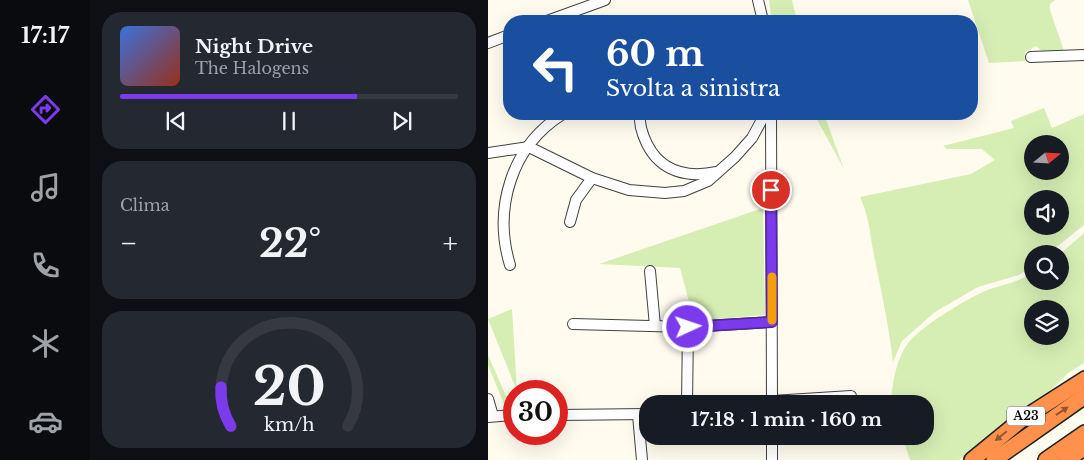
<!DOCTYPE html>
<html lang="it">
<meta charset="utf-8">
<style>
:root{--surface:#171b24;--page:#242831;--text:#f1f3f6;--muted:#9ea1a6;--line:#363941;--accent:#7c3aed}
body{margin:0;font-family:"Libre Baskerville",serif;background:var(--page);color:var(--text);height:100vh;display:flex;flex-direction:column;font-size:19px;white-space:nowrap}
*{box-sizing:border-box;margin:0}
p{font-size:16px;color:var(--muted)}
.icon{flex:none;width:28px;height:28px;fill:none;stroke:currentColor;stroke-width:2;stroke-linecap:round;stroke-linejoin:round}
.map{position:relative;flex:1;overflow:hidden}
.panel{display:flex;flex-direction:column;gap:12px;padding:12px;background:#0d0f14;width:398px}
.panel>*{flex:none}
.top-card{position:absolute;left:15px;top:15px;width:475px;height:105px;border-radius:20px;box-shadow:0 5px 20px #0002;background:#1a4fa0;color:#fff;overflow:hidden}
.needle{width:32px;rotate:72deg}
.buttons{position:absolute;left:536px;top:135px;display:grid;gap:10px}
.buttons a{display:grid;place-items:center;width:45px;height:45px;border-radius:50%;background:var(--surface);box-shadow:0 5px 20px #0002;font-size:25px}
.speed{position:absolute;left:15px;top:380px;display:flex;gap:10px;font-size:25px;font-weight:700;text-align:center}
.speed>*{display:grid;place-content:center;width:65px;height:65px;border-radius:50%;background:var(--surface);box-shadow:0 5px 20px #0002;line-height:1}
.speed .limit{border:8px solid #d22;background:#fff;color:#111}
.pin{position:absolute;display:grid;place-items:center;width:42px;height:42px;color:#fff;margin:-21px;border:2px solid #fff;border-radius:50%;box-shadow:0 1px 5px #0007}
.me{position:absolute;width:55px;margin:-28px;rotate:87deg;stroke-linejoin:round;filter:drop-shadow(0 0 4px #0008)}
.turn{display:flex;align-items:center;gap:18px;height:105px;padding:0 20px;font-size:22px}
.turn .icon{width:65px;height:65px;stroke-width:2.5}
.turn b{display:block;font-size:35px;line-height:42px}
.big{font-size:38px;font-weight:800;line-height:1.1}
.panel .card{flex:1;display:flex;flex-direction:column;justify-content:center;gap:8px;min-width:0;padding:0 18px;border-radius:20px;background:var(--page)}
.panel .dial{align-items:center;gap:0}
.dial svg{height:130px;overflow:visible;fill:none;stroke:var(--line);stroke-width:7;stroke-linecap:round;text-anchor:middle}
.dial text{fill:var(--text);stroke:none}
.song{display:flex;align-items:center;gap:15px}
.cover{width:60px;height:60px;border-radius:8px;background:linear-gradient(135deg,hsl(220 70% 55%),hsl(10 70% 35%))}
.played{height:5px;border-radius:2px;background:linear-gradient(90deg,var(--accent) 70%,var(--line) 70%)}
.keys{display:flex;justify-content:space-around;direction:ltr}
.heat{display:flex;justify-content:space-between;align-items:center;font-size:28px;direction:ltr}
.trip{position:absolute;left:151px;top:395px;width:295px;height:50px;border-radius:20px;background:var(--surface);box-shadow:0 5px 20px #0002;font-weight:800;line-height:50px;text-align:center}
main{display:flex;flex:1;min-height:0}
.menu{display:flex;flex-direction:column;width:90px;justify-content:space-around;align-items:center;background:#090b0e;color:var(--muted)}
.menu .icon{width:35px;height:35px}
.menu .on{color:var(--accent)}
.menu b{font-size:22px;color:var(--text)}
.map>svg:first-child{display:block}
.green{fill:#d6eeb4;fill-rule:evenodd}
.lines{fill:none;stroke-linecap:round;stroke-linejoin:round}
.minor-casing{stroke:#414141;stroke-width:12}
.highway-casing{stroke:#1f1f1f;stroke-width:18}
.minor{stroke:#fff;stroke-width:10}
.highway{stroke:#ff914d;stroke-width:15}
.oneway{fill:#935631}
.route-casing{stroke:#51269a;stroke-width:12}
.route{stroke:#7c3aed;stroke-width:9}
.slow{stroke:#f59e0b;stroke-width:9}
.labels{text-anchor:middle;stroke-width:5;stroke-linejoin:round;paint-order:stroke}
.shield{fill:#fff;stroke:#565656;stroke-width:1}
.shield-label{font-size:12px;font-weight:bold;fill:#0e0e0e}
</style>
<main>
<nav class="menu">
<b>17:17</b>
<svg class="icon on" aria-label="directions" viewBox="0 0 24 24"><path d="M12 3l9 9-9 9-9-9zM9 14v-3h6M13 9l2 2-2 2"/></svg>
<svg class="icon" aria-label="music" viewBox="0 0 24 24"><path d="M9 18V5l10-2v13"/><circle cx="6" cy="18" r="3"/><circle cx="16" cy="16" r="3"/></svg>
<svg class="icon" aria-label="phone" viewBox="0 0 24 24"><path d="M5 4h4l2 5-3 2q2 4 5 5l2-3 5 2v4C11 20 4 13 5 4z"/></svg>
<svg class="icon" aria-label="climate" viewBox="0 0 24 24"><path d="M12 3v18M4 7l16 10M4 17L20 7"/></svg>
<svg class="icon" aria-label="car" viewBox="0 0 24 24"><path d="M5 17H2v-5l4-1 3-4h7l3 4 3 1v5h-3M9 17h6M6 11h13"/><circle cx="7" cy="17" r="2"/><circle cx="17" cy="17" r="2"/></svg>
</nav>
<section class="panel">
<div class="card">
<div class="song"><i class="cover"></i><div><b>Night Drive</b><p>The Halogens</p></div></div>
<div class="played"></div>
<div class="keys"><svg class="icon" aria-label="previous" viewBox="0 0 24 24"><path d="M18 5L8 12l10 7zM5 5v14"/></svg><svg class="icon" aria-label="pause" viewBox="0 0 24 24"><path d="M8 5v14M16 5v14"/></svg><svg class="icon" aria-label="next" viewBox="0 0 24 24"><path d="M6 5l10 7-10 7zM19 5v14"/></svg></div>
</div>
<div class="card"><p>Clima</p>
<div class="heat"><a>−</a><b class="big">22°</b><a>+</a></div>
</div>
<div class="card dial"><svg viewBox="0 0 100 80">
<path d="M14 69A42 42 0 1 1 86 69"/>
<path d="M14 69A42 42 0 0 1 8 45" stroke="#7c3aed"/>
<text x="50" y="56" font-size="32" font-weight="700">20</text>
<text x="50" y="72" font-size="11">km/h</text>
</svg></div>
</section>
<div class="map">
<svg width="597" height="460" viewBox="0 0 597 460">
<rect width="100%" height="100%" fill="#fffbef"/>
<g class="green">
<polygon points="281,0 304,0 309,21 293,21 292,15 283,15"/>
<polygon points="480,0 567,0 562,4 562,10 576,51 555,52 548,46 537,52 537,61 501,63"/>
<path d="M556,108L564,128L596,114V225L560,254H545V265L531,275L490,287L447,312L414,341L405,362C401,327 394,295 387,260C382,238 382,218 372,197L483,174L507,160L494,149H459L455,146L526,128L523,121ZM545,144H572V171H545ZM545,199H572V226H545Z"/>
<polygon points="326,114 336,114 356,169"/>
<polygon points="275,208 277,315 206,321 192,268 111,264"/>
<path d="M596,233V363L580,373L561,392L529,413L471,460H422L414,436H438V404H404L403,401C405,382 408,358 421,342C435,325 481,297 502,289C517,284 531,282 545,272V281H572V254ZM545,309H572V336H545Z"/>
<polygon points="24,309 29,391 0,319"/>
<polygon points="0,355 18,396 21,395 25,404 16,404 0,365"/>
</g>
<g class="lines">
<g class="minor-casing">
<g id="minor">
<polyline points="270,0 275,21"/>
<polyline points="59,21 117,0"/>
<polyline points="0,43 21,35"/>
<polyline points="543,57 597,55"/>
<path d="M152,114C151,125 154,134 159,144C173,172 200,178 229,172"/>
<polyline points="283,114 284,404"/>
<polyline points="0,153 41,147 104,178 141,190 177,193 196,191 220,181 247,157 264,138 277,114"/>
<polyline points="82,222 88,200 104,178"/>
<path d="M22,265C5,209 23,146 75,114"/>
<polyline points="162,271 167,326"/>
<polyline points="85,324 200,327"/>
<polyline points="0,399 5,416"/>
<polyline points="284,401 363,396"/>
<polyline points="199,404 200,327 284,322"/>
<polyline points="69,415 160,414"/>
<polyline points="150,415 154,460"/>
<polyline points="0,417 26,415"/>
<polyline points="284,436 284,460"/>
</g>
</g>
<g class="highway-casing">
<g id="highway">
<polyline points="484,460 533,420 597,379"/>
<polyline points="506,460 597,396"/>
<polyline points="558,460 597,433"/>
<polyline points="579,460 597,447"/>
</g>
</g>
<use href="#minor" class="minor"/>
<use href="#highway" class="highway"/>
</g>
<defs><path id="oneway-solid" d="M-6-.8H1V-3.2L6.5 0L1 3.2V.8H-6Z" transform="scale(1.25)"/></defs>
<g class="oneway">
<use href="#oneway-solid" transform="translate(574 411) rotate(-34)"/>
<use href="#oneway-solid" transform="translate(513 436) rotate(141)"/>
</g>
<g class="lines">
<g class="route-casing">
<polyline id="route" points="200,327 284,322 283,190"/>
</g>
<use href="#route" class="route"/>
<polyline class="slow" points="284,277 284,320"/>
</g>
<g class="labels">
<rect class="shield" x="519" y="406.5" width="38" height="19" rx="4"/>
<g class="shield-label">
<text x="538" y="420">A23</text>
</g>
</g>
</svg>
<div class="buttons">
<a><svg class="needle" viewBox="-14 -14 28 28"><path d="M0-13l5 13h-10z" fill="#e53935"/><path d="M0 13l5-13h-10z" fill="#9ea1a6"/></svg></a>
<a><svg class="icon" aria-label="sound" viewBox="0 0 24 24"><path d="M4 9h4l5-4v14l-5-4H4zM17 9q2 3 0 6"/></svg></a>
<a><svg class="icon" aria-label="search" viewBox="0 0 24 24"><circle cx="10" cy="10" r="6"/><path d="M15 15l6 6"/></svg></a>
<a><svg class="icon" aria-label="layers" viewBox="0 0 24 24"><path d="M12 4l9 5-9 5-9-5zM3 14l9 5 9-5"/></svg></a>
</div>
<div class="speed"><div class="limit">30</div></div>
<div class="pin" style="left:283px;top:190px;background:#d93025"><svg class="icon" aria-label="arrive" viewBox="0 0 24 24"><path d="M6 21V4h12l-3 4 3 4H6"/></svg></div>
<svg class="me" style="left:200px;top:327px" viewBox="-20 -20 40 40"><circle r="17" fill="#7c3aed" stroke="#fff" stroke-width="3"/><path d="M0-11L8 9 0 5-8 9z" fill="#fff"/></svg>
<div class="trip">17:18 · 1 min · 160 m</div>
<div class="top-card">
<div class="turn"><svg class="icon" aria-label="left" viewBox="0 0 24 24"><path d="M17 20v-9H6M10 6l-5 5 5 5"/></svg><div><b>60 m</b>Svolta a sinistra</div></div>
</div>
</div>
</main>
